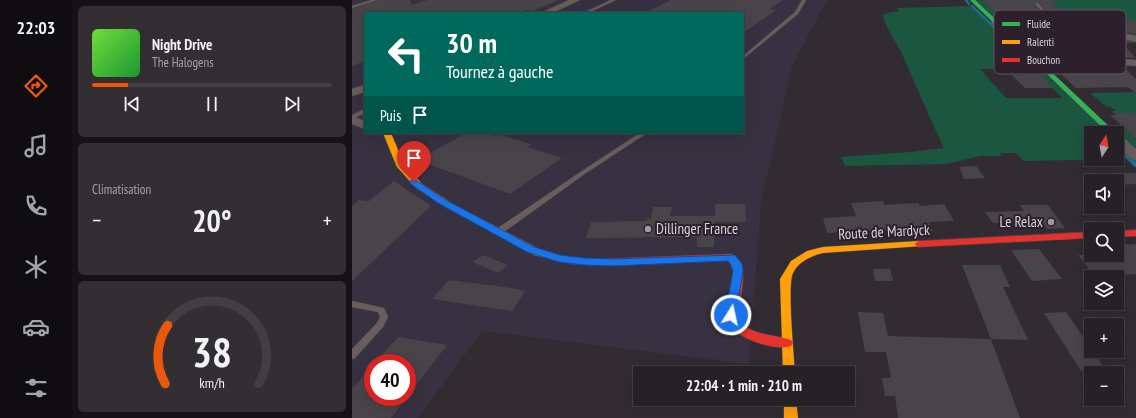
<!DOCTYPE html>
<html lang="fr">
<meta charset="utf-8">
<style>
:root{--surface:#262126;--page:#322e32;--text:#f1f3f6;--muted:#a4a3a7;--line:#423e43;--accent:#ea580c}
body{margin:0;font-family:"PT Sans Narrow",sans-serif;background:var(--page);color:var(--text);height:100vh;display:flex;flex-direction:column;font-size:15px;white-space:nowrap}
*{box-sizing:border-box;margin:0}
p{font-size:13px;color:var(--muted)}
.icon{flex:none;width:22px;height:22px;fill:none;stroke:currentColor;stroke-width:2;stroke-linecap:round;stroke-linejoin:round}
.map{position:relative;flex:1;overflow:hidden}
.details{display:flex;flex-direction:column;gap:6px;padding:6px;background:#151215;width:280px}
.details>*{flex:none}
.banner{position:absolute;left:12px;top:12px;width:380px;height:122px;border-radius:0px;box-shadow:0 4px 16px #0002,0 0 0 1px var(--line);background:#00695c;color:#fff;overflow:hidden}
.needle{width:26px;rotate:11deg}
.tools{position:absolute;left:732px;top:126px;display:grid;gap:8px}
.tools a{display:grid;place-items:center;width:40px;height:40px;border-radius:0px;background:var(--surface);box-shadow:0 4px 16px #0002,0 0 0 1px var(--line);font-size:20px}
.speed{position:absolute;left:12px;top:354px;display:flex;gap:8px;font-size:20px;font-weight:700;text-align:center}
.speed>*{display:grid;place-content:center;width:52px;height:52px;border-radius:50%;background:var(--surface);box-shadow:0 4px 16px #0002,0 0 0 1px var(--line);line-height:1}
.speed .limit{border:6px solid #d22;background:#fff;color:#111}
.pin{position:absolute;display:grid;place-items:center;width:34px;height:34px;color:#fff;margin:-41px -17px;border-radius:50% 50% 50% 0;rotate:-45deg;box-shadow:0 0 4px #0007}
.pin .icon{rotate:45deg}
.me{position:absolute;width:44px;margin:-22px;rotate:10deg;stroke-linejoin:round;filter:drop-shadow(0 0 3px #0008)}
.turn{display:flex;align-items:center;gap:14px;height:84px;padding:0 16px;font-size:18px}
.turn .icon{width:52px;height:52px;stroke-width:2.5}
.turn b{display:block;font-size:28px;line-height:34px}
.then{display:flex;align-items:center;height:38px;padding:0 16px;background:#0003;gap:8px;font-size:15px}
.big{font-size:30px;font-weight:800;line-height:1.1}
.details .widget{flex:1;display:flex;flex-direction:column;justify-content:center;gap:6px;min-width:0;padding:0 14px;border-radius:6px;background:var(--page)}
.details .dial{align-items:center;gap:0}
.dial svg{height:104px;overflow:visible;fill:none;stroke:var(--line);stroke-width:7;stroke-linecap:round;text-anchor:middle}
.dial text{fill:var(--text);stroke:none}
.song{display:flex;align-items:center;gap:12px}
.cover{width:48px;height:48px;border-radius:6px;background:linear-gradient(135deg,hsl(100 70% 55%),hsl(130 70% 35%))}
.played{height:4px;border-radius:2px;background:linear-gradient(90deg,var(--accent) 15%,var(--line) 15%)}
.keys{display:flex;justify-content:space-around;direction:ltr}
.heat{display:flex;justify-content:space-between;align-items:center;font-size:22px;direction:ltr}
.trip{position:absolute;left:281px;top:366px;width:222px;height:40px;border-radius:0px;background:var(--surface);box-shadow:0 4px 16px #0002,0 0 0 1px var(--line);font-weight:800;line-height:40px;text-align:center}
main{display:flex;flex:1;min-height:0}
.dock{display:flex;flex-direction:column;width:72px;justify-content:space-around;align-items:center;background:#0f0d0f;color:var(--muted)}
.dock .icon{width:28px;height:28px}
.dock .selected{color:var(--accent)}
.dock b{font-size:18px;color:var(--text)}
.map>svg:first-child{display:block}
.industrial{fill:#373141;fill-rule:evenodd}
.green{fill:#1a5640;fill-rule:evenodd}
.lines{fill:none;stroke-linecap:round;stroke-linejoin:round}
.stream-far2{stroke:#1d6c8a;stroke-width:2.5}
.stream-far1{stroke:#1d6c8a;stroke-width:3.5}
.stream{stroke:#1d6c8a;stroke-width:4.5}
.building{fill:#494449}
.lane-casing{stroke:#4c484c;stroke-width:1}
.street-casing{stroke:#4c484c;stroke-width:1}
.fast-casing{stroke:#4c484c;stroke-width:1}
.slow-casing{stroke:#4c484c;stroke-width:1}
.jam-casing{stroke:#4c484c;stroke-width:1}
.lane{fill:#6a5e5d;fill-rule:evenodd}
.street{fill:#6a5e5d;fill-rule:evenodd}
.fast{fill:#30b455;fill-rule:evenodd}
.slow{fill:#ff9f0a;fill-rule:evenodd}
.jam{fill:#e5322d;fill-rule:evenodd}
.route{fill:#1a73e8;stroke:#114b97}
.poi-dot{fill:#a099a0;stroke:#2b202b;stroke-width:1.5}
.labels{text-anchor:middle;stroke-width:4;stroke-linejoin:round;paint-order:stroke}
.poi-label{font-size:15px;fill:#dbd3db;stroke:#2b202b;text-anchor:end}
.street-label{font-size:15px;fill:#dbd3db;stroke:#2b202b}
.key{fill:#2b202b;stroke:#605660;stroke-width:1}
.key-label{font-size:11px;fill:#dbd3db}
</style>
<main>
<nav class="dock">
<b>22:03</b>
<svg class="icon selected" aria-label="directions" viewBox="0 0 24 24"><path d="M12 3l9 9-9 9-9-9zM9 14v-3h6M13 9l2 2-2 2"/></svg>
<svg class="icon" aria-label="music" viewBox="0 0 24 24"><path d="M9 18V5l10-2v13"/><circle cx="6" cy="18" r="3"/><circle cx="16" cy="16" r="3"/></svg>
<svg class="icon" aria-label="phone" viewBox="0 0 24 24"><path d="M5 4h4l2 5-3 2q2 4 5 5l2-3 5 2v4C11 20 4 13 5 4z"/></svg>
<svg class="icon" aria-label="climate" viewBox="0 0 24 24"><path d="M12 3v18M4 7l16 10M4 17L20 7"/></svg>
<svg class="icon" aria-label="car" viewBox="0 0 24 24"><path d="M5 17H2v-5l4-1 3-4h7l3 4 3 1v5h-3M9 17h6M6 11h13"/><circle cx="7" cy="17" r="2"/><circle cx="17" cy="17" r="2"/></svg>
<svg class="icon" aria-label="filters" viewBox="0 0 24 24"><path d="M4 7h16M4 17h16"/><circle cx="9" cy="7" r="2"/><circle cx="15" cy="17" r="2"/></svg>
</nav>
<section class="details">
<div class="widget">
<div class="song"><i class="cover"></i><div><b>Night Drive</b><p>The Halogens</p></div></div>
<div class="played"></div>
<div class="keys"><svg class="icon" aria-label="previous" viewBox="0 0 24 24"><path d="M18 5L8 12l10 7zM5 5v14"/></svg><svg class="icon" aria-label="pause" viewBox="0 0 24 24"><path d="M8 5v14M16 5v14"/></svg><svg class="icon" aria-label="next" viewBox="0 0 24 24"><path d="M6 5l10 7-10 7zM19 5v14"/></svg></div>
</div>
<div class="widget"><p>Climatisation</p>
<div class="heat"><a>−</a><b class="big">20°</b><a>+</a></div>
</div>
<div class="widget dial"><svg viewBox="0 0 100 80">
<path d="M14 69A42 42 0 1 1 86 69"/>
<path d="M14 69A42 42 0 0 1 16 24" stroke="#ea580c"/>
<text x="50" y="56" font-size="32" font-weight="700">38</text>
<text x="50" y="72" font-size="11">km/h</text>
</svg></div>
</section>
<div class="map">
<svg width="784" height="418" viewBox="0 0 784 418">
<rect width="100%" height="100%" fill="#322c32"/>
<path class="industrial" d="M0,0H475L440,66L409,203L397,364L130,331L66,418H0ZM13,13H391V133H13ZM21,363H55V397H21Z"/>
<g class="green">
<polygon points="623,0 637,1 637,0 784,0 784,30 773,31 778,34 784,34 784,37 772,35 762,27 706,24 687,3 682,4 700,23 644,19"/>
<path d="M618,6H621L756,133H739V159H765V141L784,159V168L774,159L672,161L664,153H648L650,156H628L595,164L493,166L489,157L558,152L592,148C577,117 564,85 550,54C544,41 534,29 531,15L539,12H547L545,8ZM628,69H682L710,98H654Z"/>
<polygon points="654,24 721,30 769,38 778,43 754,43 768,60 683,54 652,26"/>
<polygon points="784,92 784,113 763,114 759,111 764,111 758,106 755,107 738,93"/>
<polygon points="758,125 769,125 784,139 784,149"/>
</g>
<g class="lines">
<g class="stream-far2">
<polyline points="614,0 617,4"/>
<polyline points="620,6 667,51"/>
</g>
<polyline class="stream-far1" points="765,146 775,156"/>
<polyline class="stream" points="774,155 784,165"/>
</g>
<g class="building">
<polygon points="27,0 59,0 59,5 76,0 207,0 180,11 175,10 166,13 13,13 13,61 0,66 0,9"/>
<polygon points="319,0 431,0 417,9 424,10 391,33 391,13 293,13"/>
<polygon points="630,0 701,0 708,11 709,20 784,20 784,34 729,23 704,21 686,2 683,2 683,6 696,21 653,18 648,17"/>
<polygon points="663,27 729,31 784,43 770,43 784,58 689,52 677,36 673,36"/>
<polygon points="695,61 771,67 784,79 784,93 776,87 724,88"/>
<polygon points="660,75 689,75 703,88 673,88"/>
<polygon points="762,113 784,113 784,139 758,115 764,115"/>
<polygon points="114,133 132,133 142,136 146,134 179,144 176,147 210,158 158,194 65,160"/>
<polygon points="624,166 633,178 612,179 607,167"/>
<polygon points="765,173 784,173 784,184 765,185"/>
<polygon points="42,181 79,206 0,281 0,206 7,200 17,201"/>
<polygon points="531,201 532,205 566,203 568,206 592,204 602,221 577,222 581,231 548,232 546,229 475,233 471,218 504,216 499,203"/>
<polygon points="363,204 393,204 394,222 363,222 362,247 345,247 345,237 234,238 239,222 295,221 295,219 299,219 301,207 320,207 318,216 363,216"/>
<polygon points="668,205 696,205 713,228 695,229 694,227 683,227 678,220 678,221 641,223 633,212 672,211"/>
<polygon points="784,244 784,274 767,275 761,269 738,270 726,255 765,255 765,245"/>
<polygon points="687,249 710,279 680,281 659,250"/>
<polygon points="131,255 156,265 146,273 120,262"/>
<polygon points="610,265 648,265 658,287 651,287 676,340 639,339"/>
<polygon points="521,269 538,269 541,281 523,281"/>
<polygon points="97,280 159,288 173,291 160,311 80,299"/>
<polygon points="506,312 531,313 536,336 639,339 668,418 546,418 543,396 533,396 530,378 539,378 534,352 513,352"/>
<polygon points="714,312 739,348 739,351 741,351 753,369 729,371 692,313"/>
<polygon points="46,337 95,345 39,418 0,418 0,389 21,365 21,397 55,397 55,363 23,363"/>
</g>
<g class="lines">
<g class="lane-casing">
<g id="lane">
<polygon points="20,0 26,0 0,8 0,6"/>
<polygon points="259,0 264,0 236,13 231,13"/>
<polygon points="450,0 454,0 446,14 391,59 391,56 443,12"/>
<polygon points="684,3 686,3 705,24 705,26 703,26 684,5"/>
<polygon points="13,109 13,113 0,119 0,115"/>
<polygon points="288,133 295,133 234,173 149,234 143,234 142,232 143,230 230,171"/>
<polygon points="0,301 32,308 36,317 31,327 3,358 0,359 0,349 25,323 28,317 26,312 0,307"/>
</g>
</g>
<g class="street-casing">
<g id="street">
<polygon points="217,0 228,0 200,13 189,13"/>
<polygon points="643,19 729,24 784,36 784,42 729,30 640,24 639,22"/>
<polygon points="679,53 784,60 784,66 676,58 674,56"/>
<polygon points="13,85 13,92 0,96 0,89"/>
<polygon points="0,116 13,121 13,129 0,124"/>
<polygon points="765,134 769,135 784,149 784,160 779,159 765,145"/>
</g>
</g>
<g class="fast-casing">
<polygon id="fast" points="618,0 623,0 764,133 756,133"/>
</g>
<g class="slow-casing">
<g id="slow">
<polygon points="31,133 39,133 53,166 70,184 101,204 189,250 224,259 225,261 224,263 220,264 182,255 95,208 64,188 45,167"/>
<path d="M567,241L570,242L572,244L570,246L471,253C459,256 446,262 441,273C435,284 442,356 443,373H431L428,279L439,261L455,251L471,247Z"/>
<polygon points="432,399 444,399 446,418 432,418"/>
</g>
</g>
<g class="jam-casing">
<g id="jam">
<polygon points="784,230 784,236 765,237 765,231"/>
<polygon points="739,232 739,238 567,247 562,244 567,241"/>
<path d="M379,254C385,255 391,265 391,271C392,285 387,306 385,320C404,337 417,333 439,340L441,343L439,346C422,352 382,337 373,321L381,271L376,260L246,265L220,264L216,263L215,261L216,259L220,258L246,259Z"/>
</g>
</g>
<use href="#lane" class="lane"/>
<use href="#street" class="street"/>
<use href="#fast" class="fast"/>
<use href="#slow" class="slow"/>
<use href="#jam" class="jam"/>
</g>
<polygon class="route" points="62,179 92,199 182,247 208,255 232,258 261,259 383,255 390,264 391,271 384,315 383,318 379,319 375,318 373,315 381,271 379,265 376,261 261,266 232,265 207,262 175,252 86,203 59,184 57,182"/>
<g class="poi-dot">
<circle cx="699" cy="222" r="4"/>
<circle cx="296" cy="229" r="4"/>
</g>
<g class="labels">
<g class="poi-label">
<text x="691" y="227">Le Relax</text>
<text x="304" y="234" text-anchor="start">Dillinger France</text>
</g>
<g class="street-label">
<text transform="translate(532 232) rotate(-3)" y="5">Route de Mardyck</text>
</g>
</g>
<rect x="642" y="10" width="132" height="64" rx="6" class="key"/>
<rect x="650" y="22" width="18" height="4" fill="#30b455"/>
<rect x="650" y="40" width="18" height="4" fill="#ff9f0a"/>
<rect x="650" y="58" width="18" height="4" fill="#e5322d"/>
<g class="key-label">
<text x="675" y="28">Fluide</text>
<text x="675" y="46">Ralenti</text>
<text x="675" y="64">Bouchon</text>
</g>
</svg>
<div class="tools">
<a><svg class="needle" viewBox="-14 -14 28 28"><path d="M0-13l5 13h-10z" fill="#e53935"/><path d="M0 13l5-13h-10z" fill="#a4a3a7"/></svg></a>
<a><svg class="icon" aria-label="sound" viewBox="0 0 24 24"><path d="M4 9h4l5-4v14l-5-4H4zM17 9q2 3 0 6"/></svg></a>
<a><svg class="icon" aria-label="search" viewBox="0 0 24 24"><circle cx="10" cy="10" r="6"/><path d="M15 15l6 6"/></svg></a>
<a><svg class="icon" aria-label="layers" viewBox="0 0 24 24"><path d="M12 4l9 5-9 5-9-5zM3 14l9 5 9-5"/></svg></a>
<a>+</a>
<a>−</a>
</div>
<div class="speed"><div class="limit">40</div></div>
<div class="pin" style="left:62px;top:182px;background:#d93025"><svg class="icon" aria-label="arrive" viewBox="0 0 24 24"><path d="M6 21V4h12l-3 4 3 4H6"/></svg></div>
<svg class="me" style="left:379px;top:315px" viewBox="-20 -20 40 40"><circle r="17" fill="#1a73e8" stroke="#fff" stroke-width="3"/><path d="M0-11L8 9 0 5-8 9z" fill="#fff"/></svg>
<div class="trip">22:04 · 1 min · 210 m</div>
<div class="banner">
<div class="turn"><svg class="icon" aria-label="left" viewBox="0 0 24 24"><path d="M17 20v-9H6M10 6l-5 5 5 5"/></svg><div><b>30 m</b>Tournez à gauche</div></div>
<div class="then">Puis<svg class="icon" aria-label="arrive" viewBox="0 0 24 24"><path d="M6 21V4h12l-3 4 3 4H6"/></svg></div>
</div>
</div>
</main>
